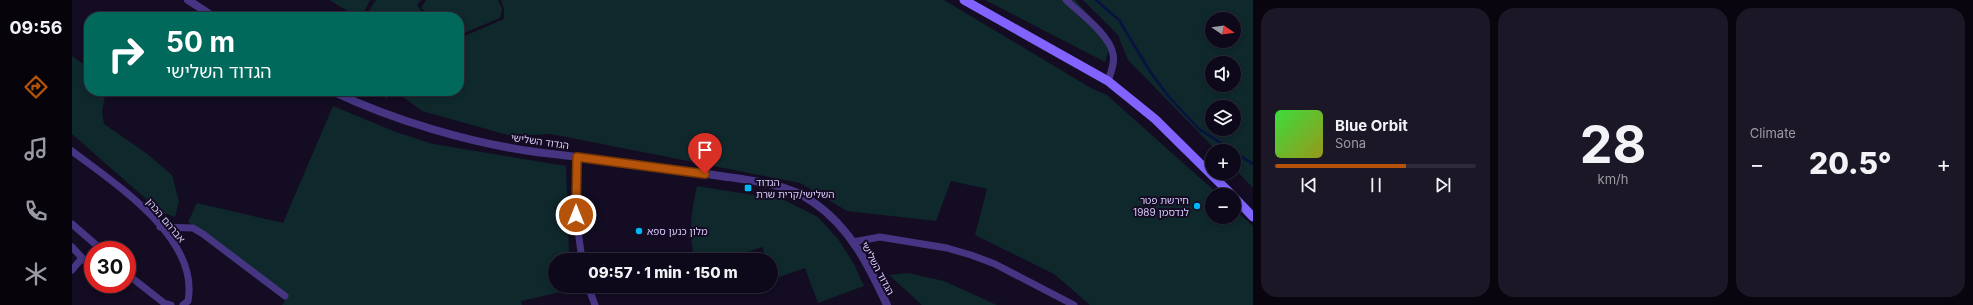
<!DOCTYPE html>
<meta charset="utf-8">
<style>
:root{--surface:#0e091a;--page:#1c1727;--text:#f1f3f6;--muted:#9b9aa2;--line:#2e2a39;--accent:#b45309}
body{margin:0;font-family:Inter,"Noto Sans Hebrew",sans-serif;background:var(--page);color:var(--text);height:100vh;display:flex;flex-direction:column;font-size:15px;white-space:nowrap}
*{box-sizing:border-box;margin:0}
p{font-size:13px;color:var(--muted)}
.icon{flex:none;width:22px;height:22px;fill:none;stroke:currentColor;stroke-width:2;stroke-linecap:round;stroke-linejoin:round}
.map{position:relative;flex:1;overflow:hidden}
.drawer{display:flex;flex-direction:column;gap:8px;padding:8px;background:#08050e;width:720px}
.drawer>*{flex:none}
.hud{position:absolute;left:12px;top:12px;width:380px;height:84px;border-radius:16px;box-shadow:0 2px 6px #0003,0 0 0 1px var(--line);background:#00695c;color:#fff;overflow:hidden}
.needle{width:26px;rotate:103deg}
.buttons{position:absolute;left:1133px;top:12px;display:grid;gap:8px}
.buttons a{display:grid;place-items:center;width:36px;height:36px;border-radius:50%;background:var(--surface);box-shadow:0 2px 6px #0003,0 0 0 1px var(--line);font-size:20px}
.speed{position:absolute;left:12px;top:241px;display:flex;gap:8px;font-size:20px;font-weight:700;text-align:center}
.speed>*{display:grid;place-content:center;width:52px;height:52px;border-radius:50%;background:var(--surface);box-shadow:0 2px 6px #0003,0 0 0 1px var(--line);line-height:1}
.speed .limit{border:6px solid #d22;background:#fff;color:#111}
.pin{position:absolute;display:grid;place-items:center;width:34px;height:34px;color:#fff;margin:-41px -17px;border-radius:50% 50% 50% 0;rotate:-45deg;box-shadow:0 0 4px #0007}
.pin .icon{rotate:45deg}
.me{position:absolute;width:44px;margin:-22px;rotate:0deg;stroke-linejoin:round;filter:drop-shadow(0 0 3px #0008)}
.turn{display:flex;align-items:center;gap:14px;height:84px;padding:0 16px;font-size:18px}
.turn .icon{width:52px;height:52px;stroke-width:2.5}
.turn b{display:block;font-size:28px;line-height:34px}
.big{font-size:30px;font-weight:800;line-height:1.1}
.drawer .widget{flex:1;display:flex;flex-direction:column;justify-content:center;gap:6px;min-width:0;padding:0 14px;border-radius:16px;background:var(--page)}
.drawer .dial{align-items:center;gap:0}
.dial b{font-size:52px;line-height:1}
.song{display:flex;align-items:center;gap:12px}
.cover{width:48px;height:48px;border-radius:6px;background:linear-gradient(135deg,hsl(120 70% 55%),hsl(60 70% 35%))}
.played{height:4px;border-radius:2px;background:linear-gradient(90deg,var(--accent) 65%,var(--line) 65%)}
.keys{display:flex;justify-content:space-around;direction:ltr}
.heat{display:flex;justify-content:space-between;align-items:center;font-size:22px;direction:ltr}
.drawer .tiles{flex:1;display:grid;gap:8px;grid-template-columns:repeat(3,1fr)}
.trip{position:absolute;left:476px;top:253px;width:230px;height:40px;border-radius:20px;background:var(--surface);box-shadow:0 2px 6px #0003,0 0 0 1px var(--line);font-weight:800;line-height:40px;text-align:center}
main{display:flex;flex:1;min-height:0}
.menu{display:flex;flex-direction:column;width:72px;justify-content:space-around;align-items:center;background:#06040a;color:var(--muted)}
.menu .icon{width:28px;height:28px}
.menu .on{color:var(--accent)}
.menu b{font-size:18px;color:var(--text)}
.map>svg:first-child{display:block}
.green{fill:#0f282c;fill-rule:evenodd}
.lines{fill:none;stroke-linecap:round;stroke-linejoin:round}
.stream{stroke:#071240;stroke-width:2.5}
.minor{stroke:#453583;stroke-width:7}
.tertiary{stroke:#453583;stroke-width:8}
.secondary{stroke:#8164ff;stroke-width:9}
.route-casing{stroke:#753606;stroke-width:10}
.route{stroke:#b45309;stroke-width:7}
.poi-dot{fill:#00b7f8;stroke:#130c22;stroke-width:1.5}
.labels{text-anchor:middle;stroke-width:4;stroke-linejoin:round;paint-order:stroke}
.street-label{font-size:10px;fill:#dbcdff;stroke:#130c22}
.poi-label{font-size:10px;fill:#dbcdff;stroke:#130c22;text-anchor:start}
</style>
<main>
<nav class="menu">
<b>09:56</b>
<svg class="icon on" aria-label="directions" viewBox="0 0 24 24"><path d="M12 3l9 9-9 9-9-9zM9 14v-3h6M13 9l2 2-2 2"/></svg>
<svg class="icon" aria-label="music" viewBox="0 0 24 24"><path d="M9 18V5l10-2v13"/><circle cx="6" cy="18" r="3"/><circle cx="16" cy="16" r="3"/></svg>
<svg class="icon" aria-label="phone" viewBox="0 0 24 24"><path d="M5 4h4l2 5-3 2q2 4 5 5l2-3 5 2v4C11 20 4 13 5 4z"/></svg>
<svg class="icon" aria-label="climate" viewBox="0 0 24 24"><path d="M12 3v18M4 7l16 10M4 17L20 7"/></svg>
</nav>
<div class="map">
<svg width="1181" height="305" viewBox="0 0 1181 305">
<rect width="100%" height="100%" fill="#130c22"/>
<g class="green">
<polygon points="257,0 298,0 290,17 286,17"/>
<polygon points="304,0 349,0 345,5 353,16 357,17 293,17"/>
<path d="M354,0H426L430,9L428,18L392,33L387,27V17C372,17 360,19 349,8Z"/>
<polygon points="429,0 872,0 1019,88 1035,95 1147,195 1140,195 1140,217 1162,217 1162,209 1181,226 1181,305 1018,305 982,274 903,235 915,189 879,181 864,221 775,211 728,183 479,134 440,136 382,120 350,111 326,93 313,99 314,91 387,91 387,32 390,37 432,19 432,9"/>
<polygon points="913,0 1003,0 1040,41 1033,62"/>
<path d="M1011,0H1181V188L1162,168V151H1145L1056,60L1046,35ZM1140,19H1162V41H1140ZM1140,63H1162V85H1140ZM1140,107H1162V129H1140Z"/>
<polygon points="0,56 17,68 17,91 34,91 30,111 32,124 74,153 100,175 107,201 103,217 89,212 0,134"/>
<polygon points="261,106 324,132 361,144 494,166 497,253 499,260 483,260 483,286 506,286 507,288 449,301 450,305 210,305 215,298 116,222 125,203 211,223"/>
<path d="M625,186L712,200L746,217L766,239L782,264L792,286L746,303L733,268L701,279L699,272V260H695L690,247L652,260H623C616,235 619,211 625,186Z"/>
<polygon points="688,252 691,260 662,260"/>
<polygon points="836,273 872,281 925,305 850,305 817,275"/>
</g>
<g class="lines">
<g class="stream">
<polyline points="1024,0 1047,20 1077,70 1097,97 1127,129 1161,151"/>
<polyline points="1162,152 1181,164"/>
</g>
<g class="minor">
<path d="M994,0C1008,13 1038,35 1041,54C1043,63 1039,72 1036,81"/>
<path d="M0,151C43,184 128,238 116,301L111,305"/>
<polyline points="505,157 504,215 510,260"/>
<polyline points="0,224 30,250"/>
<polyline points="88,227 121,228 131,234 213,296"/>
<polyline points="781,242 808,237 875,248 899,255 923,264 1002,305"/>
<polyline points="0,247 13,261"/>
<polyline points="0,270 10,258"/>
<polyline points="55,274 92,303 99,305"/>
<polyline points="516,286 523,305"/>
</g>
<g class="tertiary">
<polyline points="116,0 142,17"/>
<path d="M260,91C320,120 398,143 464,152C523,159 583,166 642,175C674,180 713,182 741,202C778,227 797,266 815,305"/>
</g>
<g class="secondary">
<polyline points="892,0 1036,81 1083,119 1160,195"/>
<polyline points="1162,197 1181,217"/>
</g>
</g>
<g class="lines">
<g class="route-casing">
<polyline id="route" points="504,215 505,157 633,174"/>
</g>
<use href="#route" class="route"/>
</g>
<g class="poi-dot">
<rect x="672" y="184" width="8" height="8" rx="2"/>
<circle cx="1125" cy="206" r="4"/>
<circle cx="567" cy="231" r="4"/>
</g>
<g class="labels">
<g class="street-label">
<text transform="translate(468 141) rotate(8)" y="4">הגדוד השלישי</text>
<text transform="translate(94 220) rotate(50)" y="4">אברהם הכהן</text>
<text transform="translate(806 268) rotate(62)" y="4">הגדוד השלישי</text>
</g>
<g class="poi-label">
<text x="684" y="186">הגדוד<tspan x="684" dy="12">השלישי/קרית שרת</tspan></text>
<text x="1117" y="204" text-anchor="end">חירשת פטר<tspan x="1117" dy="12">לנדסמן 1989</tspan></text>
<text x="575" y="235">מלון כנען ספא</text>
</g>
</g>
</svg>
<div class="buttons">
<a><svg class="needle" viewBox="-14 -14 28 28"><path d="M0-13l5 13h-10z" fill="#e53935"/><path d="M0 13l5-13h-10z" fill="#9b9aa2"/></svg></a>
<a><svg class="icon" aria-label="sound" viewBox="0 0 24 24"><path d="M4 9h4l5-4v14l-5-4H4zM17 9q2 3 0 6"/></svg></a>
<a><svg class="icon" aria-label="layers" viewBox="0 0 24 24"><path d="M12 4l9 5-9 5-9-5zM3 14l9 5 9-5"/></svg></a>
<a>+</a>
<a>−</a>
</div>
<div class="speed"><div class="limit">30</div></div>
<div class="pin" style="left:633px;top:174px;background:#d93025"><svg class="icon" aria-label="arrive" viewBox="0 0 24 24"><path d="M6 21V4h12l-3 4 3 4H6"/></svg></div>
<svg class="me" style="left:504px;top:215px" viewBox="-20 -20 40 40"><circle r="17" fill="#b45309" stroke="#fff" stroke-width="3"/><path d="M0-11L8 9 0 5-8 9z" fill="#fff"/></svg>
<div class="trip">09:57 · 1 min · 150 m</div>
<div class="hud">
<div class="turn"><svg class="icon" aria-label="right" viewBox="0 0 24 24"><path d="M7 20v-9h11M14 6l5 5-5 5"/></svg><div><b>50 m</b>הגדוד השלישי</div></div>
</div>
</div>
<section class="drawer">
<div class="tiles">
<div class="widget">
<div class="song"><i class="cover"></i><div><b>Blue Orbit</b><p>Sona</p></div></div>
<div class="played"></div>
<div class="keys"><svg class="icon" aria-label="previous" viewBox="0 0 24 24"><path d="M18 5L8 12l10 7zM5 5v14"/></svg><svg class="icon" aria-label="pause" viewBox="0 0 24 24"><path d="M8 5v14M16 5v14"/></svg><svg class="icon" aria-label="next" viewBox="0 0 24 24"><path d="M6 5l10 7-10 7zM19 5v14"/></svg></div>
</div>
<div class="widget dial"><b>28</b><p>km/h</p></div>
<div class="widget"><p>Climate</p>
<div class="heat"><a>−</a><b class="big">20.5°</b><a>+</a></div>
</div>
</div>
</section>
</main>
